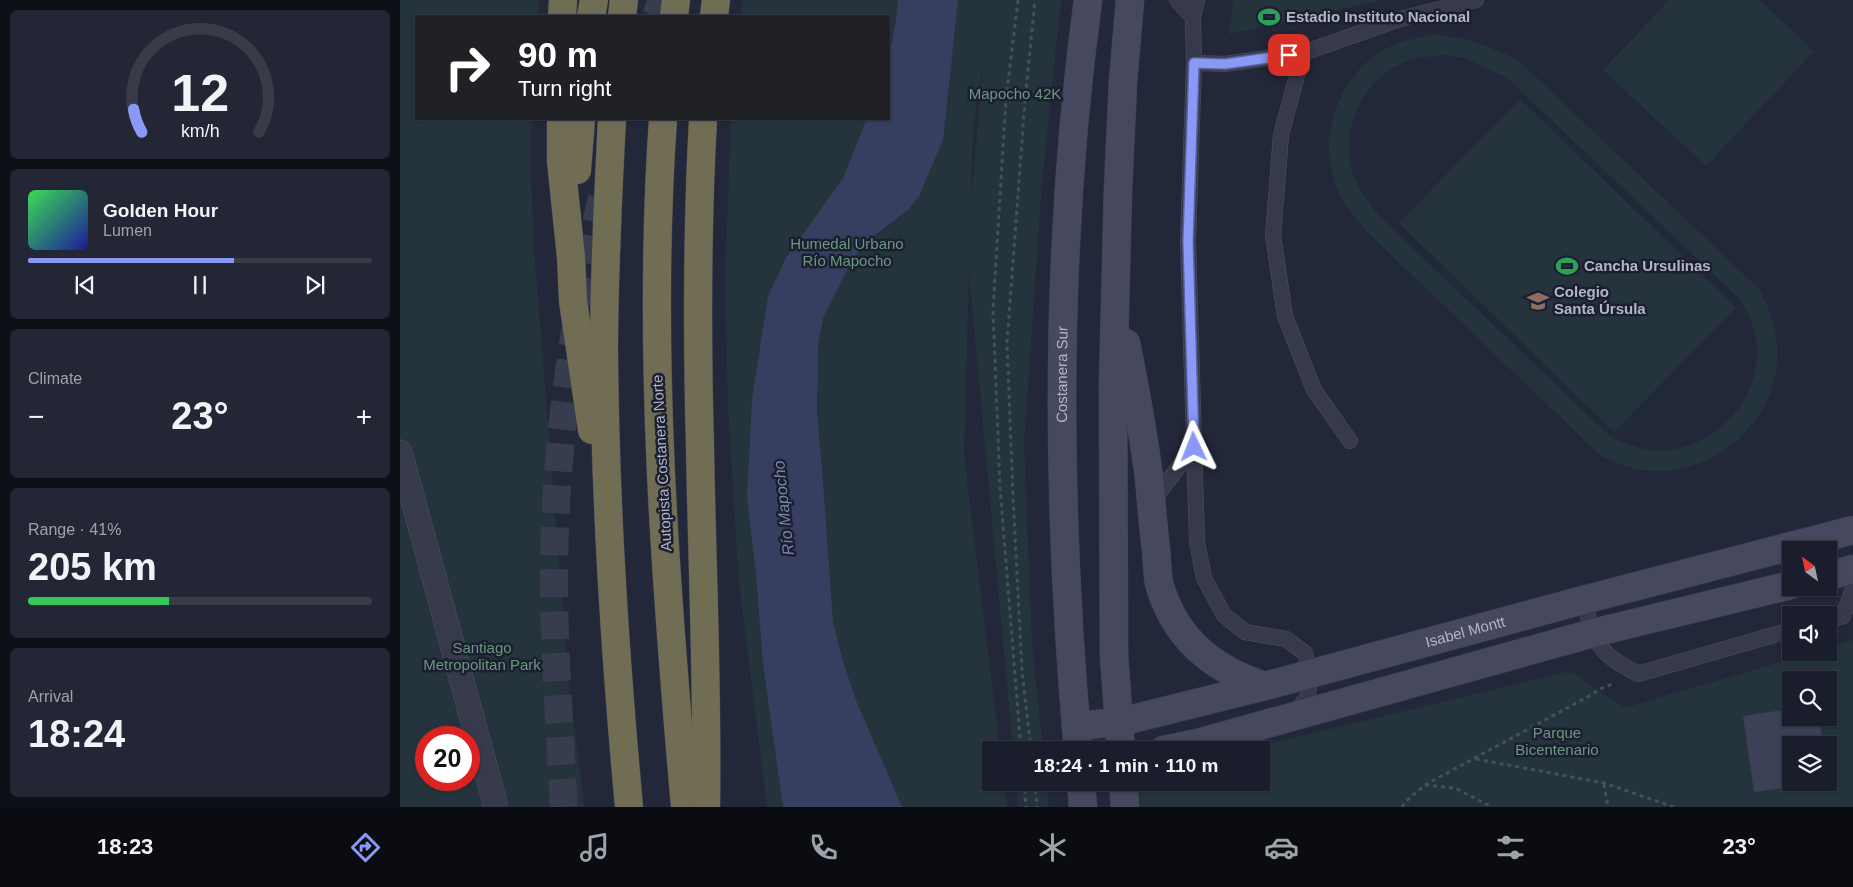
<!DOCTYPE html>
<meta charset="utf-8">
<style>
:root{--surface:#1a1d2c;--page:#232634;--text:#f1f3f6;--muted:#9fa2a9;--line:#383b48;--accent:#8999f5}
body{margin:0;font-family:Helvetica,sans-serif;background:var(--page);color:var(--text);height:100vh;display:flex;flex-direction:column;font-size:19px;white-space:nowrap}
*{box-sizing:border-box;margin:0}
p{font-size:16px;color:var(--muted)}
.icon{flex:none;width:28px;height:28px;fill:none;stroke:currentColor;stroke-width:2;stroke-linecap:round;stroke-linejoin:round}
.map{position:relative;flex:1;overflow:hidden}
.details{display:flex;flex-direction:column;gap:10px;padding:10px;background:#0e1018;width:400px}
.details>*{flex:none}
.guide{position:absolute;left:15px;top:15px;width:475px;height:105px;border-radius:0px;box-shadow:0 1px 4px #0004,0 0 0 1px var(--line);background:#202124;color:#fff;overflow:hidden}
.needle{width:32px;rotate:327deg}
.tools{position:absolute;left:1382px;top:541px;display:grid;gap:10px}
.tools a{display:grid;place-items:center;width:55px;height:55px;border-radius:0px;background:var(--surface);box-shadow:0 1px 4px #0004,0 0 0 1px var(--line);font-size:25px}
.speed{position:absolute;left:15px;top:726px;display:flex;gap:10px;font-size:25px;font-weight:700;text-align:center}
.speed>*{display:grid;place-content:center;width:65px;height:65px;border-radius:50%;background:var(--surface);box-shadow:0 1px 4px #0004,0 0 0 1px var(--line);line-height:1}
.speed .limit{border:8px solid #d22;background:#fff;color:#111}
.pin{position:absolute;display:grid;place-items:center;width:42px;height:42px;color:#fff;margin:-21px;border-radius:10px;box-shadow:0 2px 8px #0006}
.me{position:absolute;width:55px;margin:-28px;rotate:358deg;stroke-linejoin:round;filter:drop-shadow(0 0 4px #0008)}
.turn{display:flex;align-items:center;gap:18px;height:105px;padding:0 20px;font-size:22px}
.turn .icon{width:65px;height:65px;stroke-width:2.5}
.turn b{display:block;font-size:35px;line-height:42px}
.big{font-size:38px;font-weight:800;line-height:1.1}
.details .tile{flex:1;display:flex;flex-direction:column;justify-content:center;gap:8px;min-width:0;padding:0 18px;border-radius:8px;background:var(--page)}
.details .dial{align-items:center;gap:0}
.dial svg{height:130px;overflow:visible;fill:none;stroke:var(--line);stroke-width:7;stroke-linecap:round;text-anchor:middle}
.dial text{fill:var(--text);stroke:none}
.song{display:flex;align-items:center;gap:15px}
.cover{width:60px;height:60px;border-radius:8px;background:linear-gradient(135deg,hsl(130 70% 55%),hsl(240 70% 35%))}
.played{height:5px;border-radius:2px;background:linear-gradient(90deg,var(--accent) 60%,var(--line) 60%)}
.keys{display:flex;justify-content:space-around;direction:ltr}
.heat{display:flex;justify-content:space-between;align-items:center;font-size:28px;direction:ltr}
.charge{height:8px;border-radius:4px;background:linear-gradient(90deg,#34c759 41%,var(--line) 0)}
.trip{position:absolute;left:582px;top:741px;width:288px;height:50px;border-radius:0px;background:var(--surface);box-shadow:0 1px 4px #0004,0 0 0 1px var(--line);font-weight:800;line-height:50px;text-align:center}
.tab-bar{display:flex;height:80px;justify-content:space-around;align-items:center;background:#0a0c12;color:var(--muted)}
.tab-bar .icon{width:35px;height:35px}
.tab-bar .on{color:var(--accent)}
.tab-bar b{font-size:22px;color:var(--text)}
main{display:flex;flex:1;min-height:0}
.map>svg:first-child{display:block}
.green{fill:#25343c;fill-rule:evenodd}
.water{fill:#373f61}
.building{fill:#3c4158}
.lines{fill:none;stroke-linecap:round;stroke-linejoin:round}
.motorway-tunnel{stroke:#383c4f;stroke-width:28;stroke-dasharray:28 14;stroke-linecap:butt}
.service-casing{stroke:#4f5263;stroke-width:16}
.pedestrian-casing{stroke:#4f5263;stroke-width:25}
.secondary-casing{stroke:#404354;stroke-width:29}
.motorway-casing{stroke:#3f4253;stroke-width:29}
.path{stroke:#435159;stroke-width:3;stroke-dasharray:4 4;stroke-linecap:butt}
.service{stroke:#373a4b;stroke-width:15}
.pedestrian{stroke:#373a4b;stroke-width:24}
.secondary{stroke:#45485e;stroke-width:28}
.motorway{stroke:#716c54;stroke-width:28}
.route-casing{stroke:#59639f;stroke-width:12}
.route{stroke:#8999f5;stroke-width:9}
.labels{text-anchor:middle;stroke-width:5;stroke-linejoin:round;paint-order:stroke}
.poi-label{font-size:15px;font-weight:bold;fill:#b2b5c7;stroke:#1c1f30;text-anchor:start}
.park-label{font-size:15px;fill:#6a977f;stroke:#1c1f30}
.street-label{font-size:15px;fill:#b2b5c7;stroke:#1c1f30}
.water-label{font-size:16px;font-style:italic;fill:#7b85ae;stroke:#1c1f30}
</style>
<main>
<section class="details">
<div class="tile dial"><svg viewBox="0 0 100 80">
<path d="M14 69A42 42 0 1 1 86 69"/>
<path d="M14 69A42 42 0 0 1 9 55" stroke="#8999f5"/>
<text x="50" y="56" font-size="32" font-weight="700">12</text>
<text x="50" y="72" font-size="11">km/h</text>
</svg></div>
<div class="tile">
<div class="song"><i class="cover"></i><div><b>Golden Hour</b><p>Lumen</p></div></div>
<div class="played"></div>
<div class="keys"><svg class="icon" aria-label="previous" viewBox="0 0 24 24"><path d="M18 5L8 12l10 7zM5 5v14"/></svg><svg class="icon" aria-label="pause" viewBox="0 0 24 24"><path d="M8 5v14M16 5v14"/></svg><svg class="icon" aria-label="next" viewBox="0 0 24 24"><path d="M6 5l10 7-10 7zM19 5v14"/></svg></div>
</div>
<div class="tile"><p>Climate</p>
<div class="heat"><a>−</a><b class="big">23°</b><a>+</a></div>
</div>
<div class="tile"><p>Range · 41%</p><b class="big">205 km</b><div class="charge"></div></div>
<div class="tile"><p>Arrival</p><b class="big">18:24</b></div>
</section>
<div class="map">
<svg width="1453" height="807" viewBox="0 0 1453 807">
<rect width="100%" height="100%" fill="#23273a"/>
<g class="green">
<path d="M0,0H139L138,16H16V119H132L130,149L134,249L170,697L181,776L184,807H0ZM26,738H69V780H26Z"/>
<path d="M343,0H661L642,182L624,444L632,644L643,750H613L569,271L564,455L600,750H591V782L604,783L607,807H367L339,584L328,406L325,279L331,119H489V16H340ZM583,65V66L571,201L573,126Z"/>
<polygon points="834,0 982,0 829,34"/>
<polygon points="1269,0 1359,0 1414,51 1306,166 1203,70"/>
<path d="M1031,35C1067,36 1086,45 1118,60L1359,289C1369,307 1376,326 1377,347C1382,420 1312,480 1241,470C1227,468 1214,462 1201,456L964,229C953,214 939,199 934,180C918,128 943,67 994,45C1006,40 1018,38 1031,35ZM1045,55L1064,58L1106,77L1342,301C1348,313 1353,324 1356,337C1365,391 1324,442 1271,450C1250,453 1230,446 1212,438L979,216C969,202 959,190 953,174C938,130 964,77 1007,61C1020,57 1032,56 1045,55Z"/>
<polygon points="1120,99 1336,308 1214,432 999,223"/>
<path d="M1453,640V807H736L739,783L861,782V750H843L1166,672L1175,674L1224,708L1412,653L1429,652V648ZM1391,680H1429V718H1391ZM1391,745H1429V782H1391Z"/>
<polygon points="616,783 646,783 649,807 618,807"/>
</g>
<polygon class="water" points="498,0 558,0 543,140 519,196 509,209 475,235 453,259 423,318 418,344 417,413 422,469 433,622 443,662 457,703 502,807 383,807 363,663 356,573 347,497 352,400 368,296 386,258 443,178 467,119 489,119 489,56 496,21"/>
<polygon class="building" points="1391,709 1391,718 1419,718 1423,745 1391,745 1391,782 1413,784 1354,792 1343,716"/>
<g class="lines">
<g class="motorway-tunnel">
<polyline points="256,16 262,0"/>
<path d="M164,807C160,731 154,656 154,580C154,452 172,322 202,198"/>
</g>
<g class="service-casing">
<g id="service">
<polyline points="777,0 793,18"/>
<polyline points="797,0 793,18 794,63 788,241 797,542 804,578 824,615 845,632 886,639 905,653 910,674 908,697 895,712"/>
<polyline points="903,53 881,135 873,235 885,316 914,390 950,441"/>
<polyline points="794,63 825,64 903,53 1000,19 1076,0"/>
<polyline points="751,503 794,447"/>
<path d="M1187,599C1186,619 1193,640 1207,654C1215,662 1228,668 1238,674L1391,630"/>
<polyline points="1429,620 1443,616 1453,589"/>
</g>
</g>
<g class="pedestrian-casing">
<polyline id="pedestrian" points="0,452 94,799 95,807"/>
</g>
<g class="secondary-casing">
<g id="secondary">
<path d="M726,343C735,387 743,432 749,477C751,501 753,525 756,549C757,560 757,572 759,583C774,638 812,669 865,686"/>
<polyline points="1429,576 1453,569"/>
<path id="s1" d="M676,726L720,722L865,686L1187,599L1453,530"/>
<path id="s2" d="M678,750C656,501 654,248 688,0"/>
<polyline points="721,750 714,655 713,386 718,189 723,82 730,0"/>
<polyline points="764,750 798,743 1193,633 1391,585"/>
<polyline points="681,782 683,807"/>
<polyline points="723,782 725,807"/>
</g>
</g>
<g class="motorway-casing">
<g id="motorway">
<polyline points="162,16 163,0"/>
<polyline points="191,16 194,0"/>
<polyline points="222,16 224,0"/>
<polyline points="274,16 276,0"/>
<polyline points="314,16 316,0"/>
<polyline points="161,119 161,161 171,257 173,301 192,430"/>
<path d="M212,119C208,196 204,273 204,350C205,503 215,655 229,807"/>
<path d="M263,119C247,348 265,578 285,807"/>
<path d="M303,119C297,228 297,338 300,448C302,568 308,687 306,807"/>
<polyline points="177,170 181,119"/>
</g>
</g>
<g class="path">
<polyline points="618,0 606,99 593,310 600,487 621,750"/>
<polyline points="631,750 622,671 613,496 607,343 625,100 635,0"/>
<polyline points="1076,759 1204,783 1274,807"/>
<polyline points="624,782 626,807"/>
<polyline points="635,782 637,807"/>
<polyline points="1204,784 1208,807"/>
<polyline points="1025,785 1055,788 1092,807"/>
<polyline points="1002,807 1005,802 1025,785 1191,695 1200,689 1212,684"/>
</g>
<use href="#service" class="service"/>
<use href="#pedestrian" class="pedestrian"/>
<use href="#secondary" class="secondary"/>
<use href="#motorway" class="motorway"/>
</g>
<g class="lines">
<g class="route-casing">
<polyline id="route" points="794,447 788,241 794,63 825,64 889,55"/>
</g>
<use href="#route" class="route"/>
</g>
<defs>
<g id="stadium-bare" transform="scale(1.725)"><path d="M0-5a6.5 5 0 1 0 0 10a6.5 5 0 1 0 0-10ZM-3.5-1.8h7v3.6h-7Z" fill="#2e9e5b" stroke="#1c1f30" stroke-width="2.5" paint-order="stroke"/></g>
<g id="school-bare" transform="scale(1.725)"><path d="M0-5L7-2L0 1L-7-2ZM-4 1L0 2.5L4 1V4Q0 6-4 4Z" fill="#8d6e63" stroke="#1c1f30" stroke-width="2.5" paint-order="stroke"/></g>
</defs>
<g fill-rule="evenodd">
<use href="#stadium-bare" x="869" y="17"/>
<use href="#stadium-bare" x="1167" y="266"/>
<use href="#school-bare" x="1138" y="301"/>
</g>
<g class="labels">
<g class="poi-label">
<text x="886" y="22">Estadio Instituto Nacional</text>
<text x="1184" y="271">Cancha Ursulinas</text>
<text x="1154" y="297">Colegio<tspan x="1154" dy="17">Santa Úrsula</tspan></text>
</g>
<g class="park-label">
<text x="615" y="99">Mapocho 42K</text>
<text x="447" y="249">Humedal Urbano<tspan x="447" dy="17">Río Mapocho</tspan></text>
<text x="82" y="653">Santiago<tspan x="82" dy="17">Metropolitan Park</tspan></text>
<text x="1157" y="738">Parque<tspan x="1157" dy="17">Bicentenario</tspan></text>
</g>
<g class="street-label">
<text dy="5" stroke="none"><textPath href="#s2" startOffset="376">Costanera Sur</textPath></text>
<text transform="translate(262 463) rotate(-93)" y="5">Autopista Costanera Norte</text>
<text dy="5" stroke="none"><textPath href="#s1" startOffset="401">Isabel Montt</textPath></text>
</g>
<g class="water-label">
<text transform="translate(383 508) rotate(-96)" y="6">Río Mapocho</text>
</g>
</g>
</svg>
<div class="tools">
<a><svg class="needle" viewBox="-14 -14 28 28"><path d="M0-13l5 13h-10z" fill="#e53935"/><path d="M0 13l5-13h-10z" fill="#9fa2a9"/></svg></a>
<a><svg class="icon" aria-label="sound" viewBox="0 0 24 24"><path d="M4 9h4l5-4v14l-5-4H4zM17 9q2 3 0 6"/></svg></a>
<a><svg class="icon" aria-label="search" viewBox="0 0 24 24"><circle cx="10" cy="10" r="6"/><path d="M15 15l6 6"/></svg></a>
<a><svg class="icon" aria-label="layers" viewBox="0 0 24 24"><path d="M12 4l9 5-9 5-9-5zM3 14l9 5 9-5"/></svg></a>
</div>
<div class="speed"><div class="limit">20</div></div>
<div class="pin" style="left:889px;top:55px;background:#d93025"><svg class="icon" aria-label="arrive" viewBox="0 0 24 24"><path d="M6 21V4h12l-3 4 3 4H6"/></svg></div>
<svg class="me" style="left:794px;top:447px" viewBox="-20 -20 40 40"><path d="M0-17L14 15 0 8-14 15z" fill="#8999f5" stroke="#fff" stroke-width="4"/></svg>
<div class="trip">18:24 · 1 min · 110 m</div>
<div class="guide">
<div class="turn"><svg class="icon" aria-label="right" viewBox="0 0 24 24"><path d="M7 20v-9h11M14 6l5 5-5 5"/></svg><div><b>90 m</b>Turn right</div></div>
</div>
</div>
</main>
<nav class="tab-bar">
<b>18:23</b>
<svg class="icon on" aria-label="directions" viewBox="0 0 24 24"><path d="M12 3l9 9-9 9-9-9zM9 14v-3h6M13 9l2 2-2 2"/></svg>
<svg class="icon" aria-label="music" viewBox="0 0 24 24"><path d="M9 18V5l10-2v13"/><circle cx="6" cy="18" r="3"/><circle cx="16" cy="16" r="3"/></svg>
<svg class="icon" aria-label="phone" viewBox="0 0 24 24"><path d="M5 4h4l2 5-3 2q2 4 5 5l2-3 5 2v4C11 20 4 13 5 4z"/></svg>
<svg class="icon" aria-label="climate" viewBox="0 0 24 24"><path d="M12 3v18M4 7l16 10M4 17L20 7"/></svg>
<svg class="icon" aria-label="car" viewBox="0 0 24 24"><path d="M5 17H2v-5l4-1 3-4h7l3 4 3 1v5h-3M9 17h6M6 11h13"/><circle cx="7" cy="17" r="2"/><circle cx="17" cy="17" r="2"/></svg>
<svg class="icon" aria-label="filters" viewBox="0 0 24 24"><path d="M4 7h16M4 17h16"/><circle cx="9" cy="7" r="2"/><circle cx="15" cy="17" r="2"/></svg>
<b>23°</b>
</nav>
